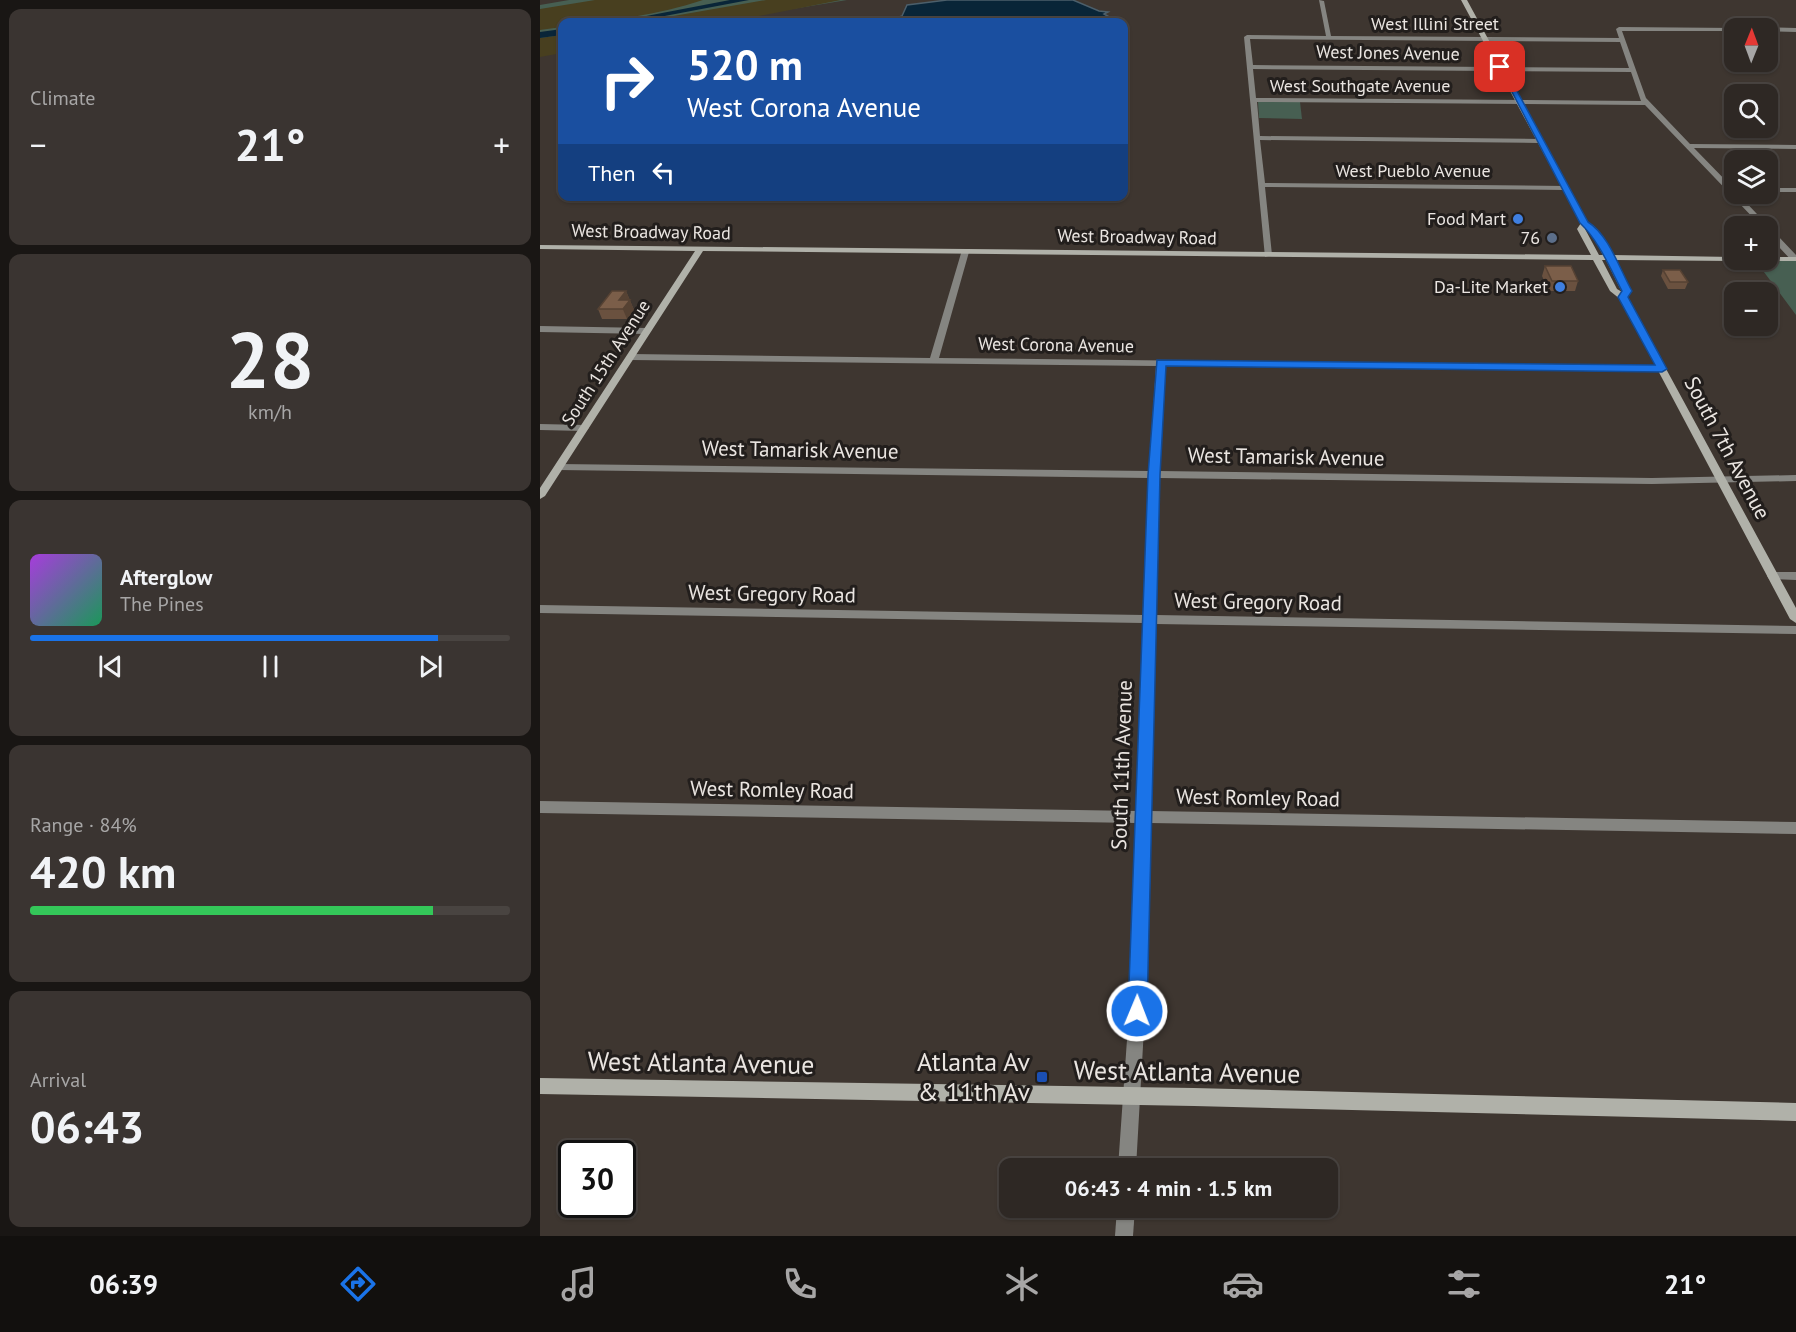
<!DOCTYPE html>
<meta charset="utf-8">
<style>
:root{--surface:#2e2824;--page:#3a3431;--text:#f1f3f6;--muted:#a7a6a6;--line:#494441;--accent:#1a73e8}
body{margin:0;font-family:"PT Sans",sans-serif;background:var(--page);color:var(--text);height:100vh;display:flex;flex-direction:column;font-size:22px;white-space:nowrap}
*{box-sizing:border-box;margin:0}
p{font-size:20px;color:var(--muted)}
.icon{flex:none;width:33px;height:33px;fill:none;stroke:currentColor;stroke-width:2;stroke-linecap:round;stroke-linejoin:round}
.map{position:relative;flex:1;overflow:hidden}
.details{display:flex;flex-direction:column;gap:9px;padding:9px;background:#191614;width:540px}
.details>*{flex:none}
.banner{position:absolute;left:18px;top:18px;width:570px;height:183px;border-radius:12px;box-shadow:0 2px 4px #0004,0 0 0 2px var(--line);background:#1a4fa0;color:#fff;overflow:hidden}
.needle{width:39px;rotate:1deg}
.fabs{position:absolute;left:1184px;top:18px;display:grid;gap:12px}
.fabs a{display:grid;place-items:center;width:54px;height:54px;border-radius:12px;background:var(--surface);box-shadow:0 2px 4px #0004,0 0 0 2px var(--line);font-size:30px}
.speed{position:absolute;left:18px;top:1140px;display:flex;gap:12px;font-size:30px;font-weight:700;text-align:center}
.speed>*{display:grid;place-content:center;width:78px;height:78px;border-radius:50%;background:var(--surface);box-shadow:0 2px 4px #0004,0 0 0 2px var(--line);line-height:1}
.speed .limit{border:3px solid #111;border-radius:9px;background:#fff;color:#111}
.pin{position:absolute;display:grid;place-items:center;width:51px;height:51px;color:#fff;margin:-26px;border-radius:12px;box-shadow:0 3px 9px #0006}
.me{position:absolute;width:66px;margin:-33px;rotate:1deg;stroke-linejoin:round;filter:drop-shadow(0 0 4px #0008)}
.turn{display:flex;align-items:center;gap:21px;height:126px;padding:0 30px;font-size:27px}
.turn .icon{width:78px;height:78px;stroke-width:2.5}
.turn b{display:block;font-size:42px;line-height:51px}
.then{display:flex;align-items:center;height:57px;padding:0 30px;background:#0003;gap:12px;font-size:22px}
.big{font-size:45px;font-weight:700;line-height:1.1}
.details .tile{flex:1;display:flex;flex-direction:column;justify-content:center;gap:9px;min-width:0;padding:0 21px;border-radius:12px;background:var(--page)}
.details .dial{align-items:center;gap:0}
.dial b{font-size:78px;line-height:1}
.song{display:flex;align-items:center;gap:18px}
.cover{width:72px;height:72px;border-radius:9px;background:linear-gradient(135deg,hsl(280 70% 55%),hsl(150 70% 35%))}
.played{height:6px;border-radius:3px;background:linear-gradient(90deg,var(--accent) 85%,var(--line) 85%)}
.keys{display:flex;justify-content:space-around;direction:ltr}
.heat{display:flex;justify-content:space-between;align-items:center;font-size:33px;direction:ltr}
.charge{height:9px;border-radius:4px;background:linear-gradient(90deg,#34c759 84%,var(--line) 0)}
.trip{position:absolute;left:459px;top:1158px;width:339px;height:60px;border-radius:12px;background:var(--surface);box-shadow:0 2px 4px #0004,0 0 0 2px var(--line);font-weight:700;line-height:60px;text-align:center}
.menu{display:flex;height:96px;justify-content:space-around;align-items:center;background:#12100e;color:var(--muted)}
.menu .icon{width:42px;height:42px}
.menu .current{color:var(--accent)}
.menu b{font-size:27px;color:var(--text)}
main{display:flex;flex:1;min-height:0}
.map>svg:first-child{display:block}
.green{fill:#475f52}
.sand{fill:#483f1f}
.water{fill:#092538;stroke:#4c5f6b;stroke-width:1.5}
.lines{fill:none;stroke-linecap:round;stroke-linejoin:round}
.river{fill:#092538;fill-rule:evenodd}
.street{fill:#858581;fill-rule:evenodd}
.secondary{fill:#b0b1a9;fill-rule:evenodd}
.wall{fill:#6a513f}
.shaded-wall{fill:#564233}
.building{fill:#7b5e49;stroke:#564233;stroke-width:1.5}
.route{fill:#1a73e8;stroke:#114b97;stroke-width:1.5}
.shop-dot{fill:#3f7fe0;stroke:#221e1c;stroke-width:2}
.service-dot{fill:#5c6f8a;stroke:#221e1c;stroke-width:2}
.transit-dot{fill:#1a4fb4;stroke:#221e1c;stroke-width:2}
.labels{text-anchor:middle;stroke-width:6;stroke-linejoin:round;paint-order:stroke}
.far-street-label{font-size:18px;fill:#eae5e1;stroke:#221e1c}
.far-poi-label{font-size:18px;fill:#eae5e1;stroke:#221e1c;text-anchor:end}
.street-label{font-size:21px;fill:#eae5e1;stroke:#221e1c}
.near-poi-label{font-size:26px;fill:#eae5e1;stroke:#221e1c;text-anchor:end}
.near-street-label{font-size:26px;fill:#eae5e1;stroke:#221e1c}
</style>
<main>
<section class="details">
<div class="tile"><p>Climate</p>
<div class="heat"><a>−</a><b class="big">21°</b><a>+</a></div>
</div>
<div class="tile dial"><b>28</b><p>km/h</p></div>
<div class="tile">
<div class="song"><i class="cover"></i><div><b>Afterglow</b><p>The Pines</p></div></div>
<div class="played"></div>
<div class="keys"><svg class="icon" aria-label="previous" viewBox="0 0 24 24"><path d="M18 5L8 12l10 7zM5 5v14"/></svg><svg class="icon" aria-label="pause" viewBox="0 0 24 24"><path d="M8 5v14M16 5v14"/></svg><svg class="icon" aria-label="next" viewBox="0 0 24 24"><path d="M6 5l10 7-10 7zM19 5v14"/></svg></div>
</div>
<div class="tile"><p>Range · 84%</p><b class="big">420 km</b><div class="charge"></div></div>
<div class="tile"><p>Arrival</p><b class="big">06:43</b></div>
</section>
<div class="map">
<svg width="1256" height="1236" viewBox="0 0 1256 1236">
<rect width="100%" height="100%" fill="#3e3630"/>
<g class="green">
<polygon points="29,0 307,0 174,22 22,22 22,49 0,53 0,5"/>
<polygon points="718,102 760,102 762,119 719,118"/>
<polygon points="1215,260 1256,260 1256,315 1218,264"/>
</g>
<g class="sand">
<path d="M55,0H163C118,15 70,22 22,22V27L0,30V9Z"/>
<polygon points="226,0 301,0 188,22 99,22"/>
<polygon points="22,35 22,53 0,57 0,38"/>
</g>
<polygon class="water" points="407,0 533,0 559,11 568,12 564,14 578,22 344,22 362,16 367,5"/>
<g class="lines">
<g class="river">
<polygon points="190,0 209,0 93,22 75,22"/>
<polygon points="22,29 22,35 0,38 0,32"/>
</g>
<g class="street">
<path d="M779,0L784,1L791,36L1079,38L1076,29L1079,27L1196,28L1194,31H1082L1106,98L1150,144L1256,145V149L1154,148L1194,189V194H1198L1256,255V261H1252L1227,234V226H1221L1105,105L717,102L720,136L999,139L1002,141L999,143L720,140L725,183L1025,186L1029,188L1025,190L725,187L732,255L725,257L704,37L707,35L786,36ZM710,39L1080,42L1089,68L713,65ZM713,69L1091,72L1101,101L716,98Z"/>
<polygon points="1227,27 1256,28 1256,32 1227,31 1227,28 1224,28"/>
<rect x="1227" y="188" width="29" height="4"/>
<polygon points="422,250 429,252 399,358 1122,366 1127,369 1122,372 625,366 619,471 1112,478 1256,475 1256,481 1112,484 619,478 616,615 1256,626 1256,634 615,624 610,811 1256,822 1256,834 610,823 605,1011 596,1168 578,1168 589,1011 596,823 0,813 0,801 596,811 603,623 0,613 0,605 604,615 609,478 19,470 14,467 19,464 609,471 616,366 91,360 86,357 91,354 390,358"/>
<polygon points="0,326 107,328 111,331 107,334 0,332"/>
<polygon points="0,424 44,425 49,428 44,431 0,430"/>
<polygon points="1233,572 1256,572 1256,580 1229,579 1227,576 1229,573"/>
<polygon points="577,1208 595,1208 593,1236 575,1236"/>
</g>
<g class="secondary">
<path d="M921,0H927L1029,188L1048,222L1057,229L1072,255L1194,257V260H1198L1194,261L1074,260L1091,291L1087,297L1256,608V623L1250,619L1080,299L1070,291L1053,260L163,251L5,496L0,499V488L155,251L0,249V245L1051,255L1037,229L1041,223ZM1046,227L1050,230L1063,255H1059L1045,229ZM1062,260H1066L1082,292L1077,289Z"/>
<polygon points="1227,257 1256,257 1256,261 1224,261 1223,260 1227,260"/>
<polygon points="0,1078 654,1088 1256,1103 1256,1121 654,1106 0,1094"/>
</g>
</g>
<g class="wall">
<polygon points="1005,266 1038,281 1035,291 1009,291 1002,276"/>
<polygon points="1123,270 1148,282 1145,289 1128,289 1121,276"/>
<polygon points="86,291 94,310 87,319 62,319 58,309"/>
</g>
<polygon class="shaded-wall" points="86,291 94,310 87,319 79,300"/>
<g class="building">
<polygon points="1005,266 1031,266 1038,281 1012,281"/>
<polygon points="1123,270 1140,270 1148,282 1130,282"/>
<polygon points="72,291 86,291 79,300 90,300 83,309 58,309"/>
</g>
<path class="route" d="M958,65L964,67L1048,222C1069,235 1080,270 1092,291L1088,297L1127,369L1122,372L626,366L620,475L607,1011L604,1017L597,1020L591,1017L588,1011L608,475L617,360L1115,365L1078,297L1082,291C1070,268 1059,241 1040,223Z"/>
<g class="shop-dot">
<circle cx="978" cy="219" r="6"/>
<circle cx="1020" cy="287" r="6"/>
</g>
<circle class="service-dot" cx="1012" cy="238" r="6"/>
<rect class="transit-dot" x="496" y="1071" width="12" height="12" rx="3"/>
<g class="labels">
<g class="far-street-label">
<text x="895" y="30">West Illini Street</text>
<text transform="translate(848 53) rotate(1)" y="6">West Jones Avenue</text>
<text x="820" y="92">West Southgate Avenue</text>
<text x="873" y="177">West Pueblo Avenue</text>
<text transform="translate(111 232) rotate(1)" y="6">West Broadway Road</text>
<text transform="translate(597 237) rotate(1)" y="6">West Broadway Road</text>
<text transform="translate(516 345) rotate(1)" y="6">West Corona Avenue</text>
<text transform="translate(66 363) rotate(-57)" y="6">South 15th Avenue</text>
</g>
<g class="far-poi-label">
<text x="966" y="225">Food Mart</text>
<text x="1000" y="244">76</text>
<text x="1008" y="293">Da-Lite Market</text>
</g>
<g class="street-label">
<text transform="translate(1187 448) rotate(62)" y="7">South 7th Avenue</text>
<text transform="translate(260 450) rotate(1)" y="7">West Tamarisk Avenue</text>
<text transform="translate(746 457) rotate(1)" y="7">West Tamarisk Avenue</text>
<text transform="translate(232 594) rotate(1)" y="7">West Gregory Road</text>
<text transform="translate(718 602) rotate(1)" y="7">West Gregory Road</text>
<text transform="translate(582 765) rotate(-88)" y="7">South 11th Avenue</text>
<text transform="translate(232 790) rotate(1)" y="7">West Romley Road</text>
<text transform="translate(718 798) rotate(1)" y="7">West Romley Road</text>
</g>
<g class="near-poi-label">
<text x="490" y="1071">Atlanta Av<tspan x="490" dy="30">&amp; 11th Av</tspan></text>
</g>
<g class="near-street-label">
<text transform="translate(161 1063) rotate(1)" y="9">West Atlanta Avenue</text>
<text transform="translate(647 1072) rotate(1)" y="9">West Atlanta Avenue</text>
</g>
</g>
</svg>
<div class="fabs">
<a><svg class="needle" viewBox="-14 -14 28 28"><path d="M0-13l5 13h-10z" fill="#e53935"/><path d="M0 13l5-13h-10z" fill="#a7a6a6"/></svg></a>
<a><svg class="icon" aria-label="search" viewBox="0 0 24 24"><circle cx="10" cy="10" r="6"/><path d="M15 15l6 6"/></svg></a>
<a><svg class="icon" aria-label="layers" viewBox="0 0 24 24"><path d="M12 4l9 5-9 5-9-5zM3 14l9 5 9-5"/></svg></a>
<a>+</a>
<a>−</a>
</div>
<div class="speed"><div class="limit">30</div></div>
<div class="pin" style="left:960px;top:67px;background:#d93025"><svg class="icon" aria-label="arrive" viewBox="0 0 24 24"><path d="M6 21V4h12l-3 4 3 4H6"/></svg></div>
<svg class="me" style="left:597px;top:1011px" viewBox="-20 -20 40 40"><circle r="17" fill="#1a73e8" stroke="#fff" stroke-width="3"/><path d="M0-11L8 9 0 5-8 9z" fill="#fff"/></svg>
<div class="trip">06:43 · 4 min · 1.5 km</div>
<div class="banner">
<div class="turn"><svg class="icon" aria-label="right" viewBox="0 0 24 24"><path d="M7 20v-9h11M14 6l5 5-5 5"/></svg><div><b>520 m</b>West Corona Avenue</div></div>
<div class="then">Then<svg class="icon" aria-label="left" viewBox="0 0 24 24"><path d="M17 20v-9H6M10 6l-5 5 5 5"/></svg></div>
</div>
</div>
</main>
<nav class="menu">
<b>06:39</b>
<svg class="icon current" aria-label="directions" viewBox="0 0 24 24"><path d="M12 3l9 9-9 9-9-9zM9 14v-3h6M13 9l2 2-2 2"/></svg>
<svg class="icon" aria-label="music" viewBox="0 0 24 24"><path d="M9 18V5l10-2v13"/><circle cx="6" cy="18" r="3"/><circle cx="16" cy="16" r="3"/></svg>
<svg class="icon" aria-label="phone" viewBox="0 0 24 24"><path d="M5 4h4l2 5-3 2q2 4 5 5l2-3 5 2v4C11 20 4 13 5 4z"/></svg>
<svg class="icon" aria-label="climate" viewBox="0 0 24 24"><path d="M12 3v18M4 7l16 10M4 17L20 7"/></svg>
<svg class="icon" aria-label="car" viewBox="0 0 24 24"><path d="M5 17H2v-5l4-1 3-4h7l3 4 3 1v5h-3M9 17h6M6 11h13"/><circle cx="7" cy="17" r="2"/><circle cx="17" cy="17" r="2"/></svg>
<svg class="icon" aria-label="filters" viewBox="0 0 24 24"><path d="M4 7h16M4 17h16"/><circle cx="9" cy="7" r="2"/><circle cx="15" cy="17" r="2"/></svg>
<b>21°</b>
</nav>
